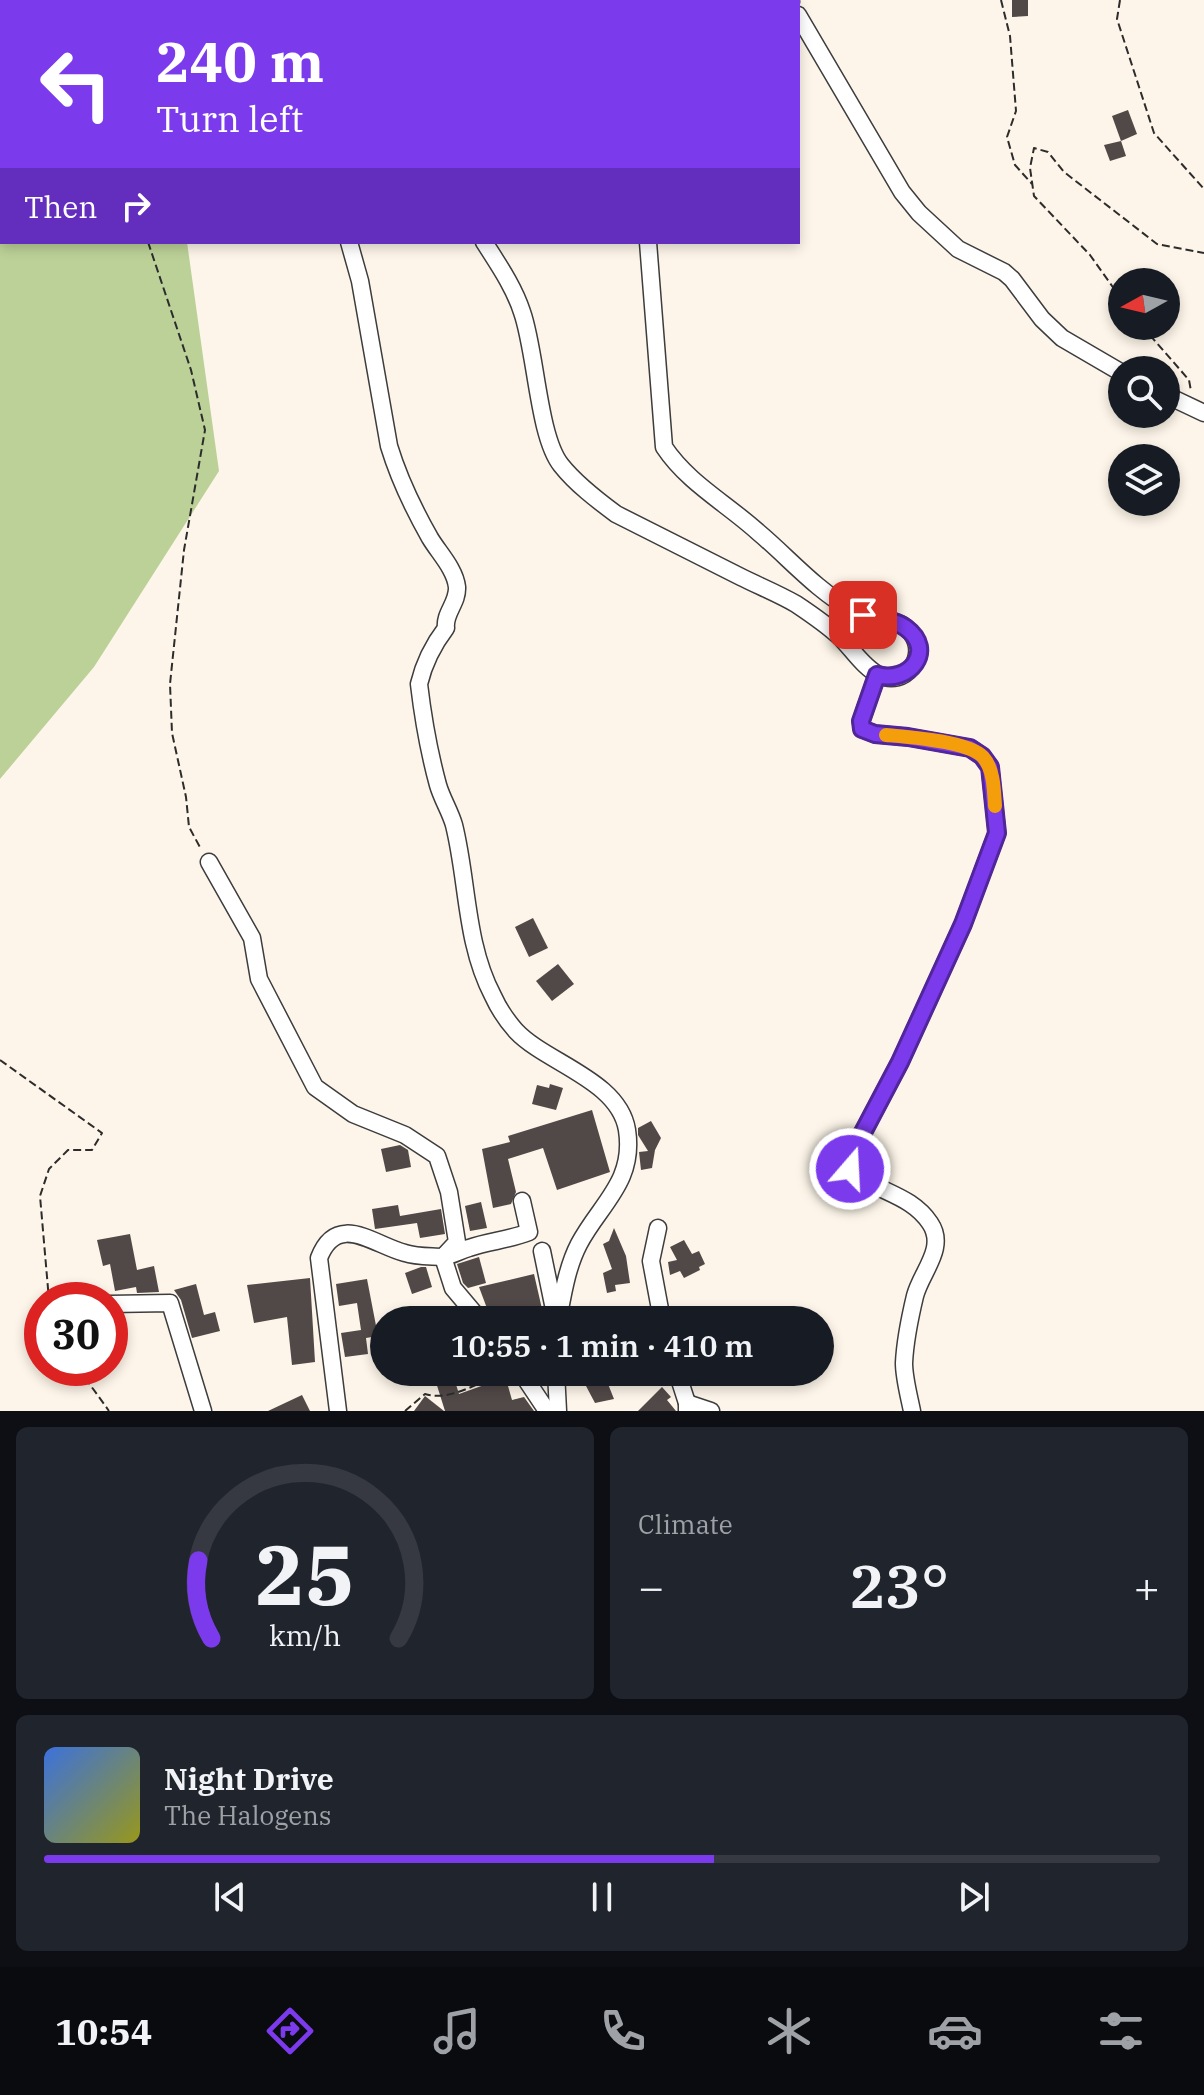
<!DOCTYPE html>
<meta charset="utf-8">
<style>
:root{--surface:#171b24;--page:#20242c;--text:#f1f3f6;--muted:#9ea1a6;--line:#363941;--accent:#7c3aed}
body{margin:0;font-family:"IBM Plex Serif",serif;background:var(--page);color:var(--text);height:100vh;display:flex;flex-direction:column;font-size:30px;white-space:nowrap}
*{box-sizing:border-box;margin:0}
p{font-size:26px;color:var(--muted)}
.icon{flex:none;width:44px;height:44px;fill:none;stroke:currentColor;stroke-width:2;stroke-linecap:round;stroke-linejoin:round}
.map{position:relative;height:1411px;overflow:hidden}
.panel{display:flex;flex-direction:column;gap:16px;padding:16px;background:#0d0f14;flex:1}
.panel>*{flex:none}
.guide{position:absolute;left:0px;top:0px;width:800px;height:244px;box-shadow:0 4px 12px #0003;background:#7c3aed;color:#fff;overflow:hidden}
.needle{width:52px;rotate:262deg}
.fabs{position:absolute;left:1108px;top:268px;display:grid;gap:16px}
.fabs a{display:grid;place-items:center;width:72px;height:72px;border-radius:50%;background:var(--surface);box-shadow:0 4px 12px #0003;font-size:40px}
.speed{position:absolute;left:24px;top:1282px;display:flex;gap:16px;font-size:40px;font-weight:700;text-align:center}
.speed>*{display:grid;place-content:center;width:104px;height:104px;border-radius:50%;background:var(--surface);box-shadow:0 4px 12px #0003;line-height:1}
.speed .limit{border:12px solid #d22;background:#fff;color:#111}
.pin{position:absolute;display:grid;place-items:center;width:68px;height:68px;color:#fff;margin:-34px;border-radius:16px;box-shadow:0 4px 12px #0006}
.me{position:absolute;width:88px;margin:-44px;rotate:19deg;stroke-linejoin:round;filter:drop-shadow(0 0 6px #0008)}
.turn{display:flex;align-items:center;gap:28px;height:168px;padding:0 24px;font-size:36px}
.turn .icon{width:104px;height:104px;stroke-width:2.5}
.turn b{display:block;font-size:56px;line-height:68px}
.then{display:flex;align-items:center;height:76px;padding:0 24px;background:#0003;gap:16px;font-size:30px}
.big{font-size:60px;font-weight:600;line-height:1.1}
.panel .tile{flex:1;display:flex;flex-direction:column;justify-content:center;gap:12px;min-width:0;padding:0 28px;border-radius:12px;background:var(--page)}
.panel .dial{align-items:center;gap:0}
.dial svg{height:208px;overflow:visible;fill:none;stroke:var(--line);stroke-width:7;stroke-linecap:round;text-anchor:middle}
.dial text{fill:var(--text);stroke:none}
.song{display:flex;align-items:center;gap:24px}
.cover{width:96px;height:96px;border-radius:12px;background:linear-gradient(135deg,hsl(220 70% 55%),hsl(60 70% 35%))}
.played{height:8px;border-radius:4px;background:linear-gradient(90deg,var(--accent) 60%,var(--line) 60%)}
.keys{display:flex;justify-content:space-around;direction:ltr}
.heat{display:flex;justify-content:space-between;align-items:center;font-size:44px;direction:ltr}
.panel .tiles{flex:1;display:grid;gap:16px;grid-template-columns:1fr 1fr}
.tile:last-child{grid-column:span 2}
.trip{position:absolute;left:370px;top:1306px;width:464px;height:80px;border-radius:40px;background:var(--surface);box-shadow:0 4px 12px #0003;font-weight:600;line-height:80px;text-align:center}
.menu{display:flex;height:128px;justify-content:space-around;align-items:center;background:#090b0e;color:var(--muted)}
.menu .icon{width:56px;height:56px}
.menu .selected{color:var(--accent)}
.menu b{font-size:36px;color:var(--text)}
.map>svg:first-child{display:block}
.forest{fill:#bcd198}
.building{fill:#514947}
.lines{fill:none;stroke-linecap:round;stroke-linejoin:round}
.minor-casing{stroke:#3d3d3d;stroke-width:19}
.path{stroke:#2c2c2c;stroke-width:2;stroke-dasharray:8 4;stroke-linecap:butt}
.minor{stroke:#fff;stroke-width:16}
.route-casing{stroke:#51269a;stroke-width:20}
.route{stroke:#7c3aed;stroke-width:14}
.slow{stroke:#f59e0b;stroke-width:14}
</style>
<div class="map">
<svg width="1204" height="1411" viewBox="0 0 1204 1411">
<rect width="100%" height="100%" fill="#fdf5e9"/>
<polygon class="forest" points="0,0 349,0 2,2 2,242 187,242 219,471 94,667 0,779"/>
<g class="building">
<polygon points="1012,0 1028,0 1028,16 1012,17"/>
<polygon points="1128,110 1137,134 1121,141 1112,116"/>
<polygon points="1121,141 1126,156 1110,161 1104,145"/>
<polygon points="533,918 548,948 529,957 515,927"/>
<polygon points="558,964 574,984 552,1001 536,981"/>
<polygon points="550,1084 563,1088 556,1110 532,1104 537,1085 549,1088"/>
<polygon points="592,1110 610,1172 557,1190 543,1148 508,1159 516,1192 511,1204 493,1208 482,1149 510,1142 508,1136"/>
<polygon points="651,1121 661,1138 655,1150 652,1168 641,1170 639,1152 648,1151 638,1135 638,1128"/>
<polygon points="400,1145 408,1150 411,1167 386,1172 381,1149"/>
<polygon points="481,1202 487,1228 470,1231 465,1206"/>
<polygon points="398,1205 400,1216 441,1209 445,1234 420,1238 417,1223 375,1229 372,1209"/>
<polygon points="614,1228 626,1256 630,1283 615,1285 616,1291 607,1293 603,1273 612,1269 603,1244 609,1241"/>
<polygon points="130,1234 137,1270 154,1266 159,1292 137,1293 136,1287 115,1291 110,1264 103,1266 97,1240"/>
<polygon points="684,1240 692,1254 699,1251 705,1264 699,1267 700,1270 684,1278 680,1271 670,1275 668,1262 677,1260 670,1247"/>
<polygon points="479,1257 486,1283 468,1288 463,1283 457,1264"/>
<polygon points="421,1267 426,1267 432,1287 412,1294 405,1273"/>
<polygon points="534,1274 542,1309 512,1316 512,1312 491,1319 479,1287"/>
<polygon points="310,1278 315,1362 292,1365 287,1317 254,1323 247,1285"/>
<polygon points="367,1279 378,1336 366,1338 368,1354 345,1357 341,1333 361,1330 357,1303 339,1306 336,1284"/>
<polygon points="196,1284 204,1315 215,1312 220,1331 192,1338 181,1300 174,1290"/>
<polygon points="455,1308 464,1320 425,1320 425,1319"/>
<polygon points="609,1309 610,1320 598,1320 596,1311"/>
<polygon points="445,1372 452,1372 459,1394 487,1384 485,1372 504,1372 512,1400 524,1397 534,1411 445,1411 434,1376"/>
<polygon points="601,1373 604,1380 606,1379 614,1399 595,1403 586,1386 591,1384 589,1377"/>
<polygon points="662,1387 671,1397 667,1400 676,1411 638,1411"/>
<polygon points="302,1395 310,1411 268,1411"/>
<polygon points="425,1396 444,1411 414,1411"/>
</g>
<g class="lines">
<g class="minor-casing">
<g id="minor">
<polyline points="613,0 613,2"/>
<polyline points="789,0 791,2"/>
<polyline points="332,2 332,0"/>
<polyline points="399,2 399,0"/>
<polyline points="798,15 902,192 919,213 958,249 1004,272 1012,279 1042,319 1062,338 1122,373"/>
<path d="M349,242L360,281L389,446C399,479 413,508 430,538C439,553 455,569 457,587C458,603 444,613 446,628C433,645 424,663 419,684C423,718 429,752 438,785C442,799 450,811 454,825C468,881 465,943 493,996C498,1007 508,1022 516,1031C546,1063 619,1080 627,1130C635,1182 600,1204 579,1244C567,1267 563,1294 558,1320"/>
<path d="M484,242C498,264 514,287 522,312C536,351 538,436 561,465C576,484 597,500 616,514C658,535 700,556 741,577C759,586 779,594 796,604C811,614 827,625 840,637C852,649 864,668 879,675C905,688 928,657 912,634C899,615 870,621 852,610C816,590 789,558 758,532C726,503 688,483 664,447L648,242"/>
<polyline points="1166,395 1204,413"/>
<path d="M877,675L861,721L862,729L875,734L908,737L970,748L982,756L990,767L997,833L963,924L900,1062L850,1157V1169C874,1192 910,1193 930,1223C947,1248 921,1272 915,1296C910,1317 905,1342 904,1363C904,1378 909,1396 912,1411"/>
<path d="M209,862L252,938L259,979L315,1087L353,1114L405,1135L437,1156L449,1192L457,1242L443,1257C431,1256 417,1257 405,1253C374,1245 337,1211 319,1258L338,1411"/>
<polyline points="658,1228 651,1261 662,1320"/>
<polyline points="542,1251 556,1319"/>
<polyline points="110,1304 170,1303 203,1411"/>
<path d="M480,1320L453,1288L443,1257C453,1255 459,1251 469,1248C489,1241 509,1240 529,1232L522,1201"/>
<polyline points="521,1372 547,1411"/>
<polyline points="556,1372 558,1411"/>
<polyline points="677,1372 687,1403 687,1411"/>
<polyline points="687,1403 711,1411"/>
</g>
</g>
<g class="path">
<polyline points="1001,0 1010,36 1016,111 1007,137 1015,165 1032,184"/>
<polyline points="1120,0 1117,19 1154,133 1204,189"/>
<polyline points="116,2 116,0"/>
<polyline points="148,242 191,370 205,430 184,550 170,684 172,733 186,797 189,827 201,849"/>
<polyline points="1122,300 1090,255 1034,196 1030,168 1034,148 1048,152 1064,172 1157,244 1204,253"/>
<polyline points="1142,326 1189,380 1191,391"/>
<polyline points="0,1060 102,1133 92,1150 68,1150 49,1169 40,1196 49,1300"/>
<polyline points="78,1368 109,1411"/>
<path d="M405,1411L425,1394C452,1402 479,1380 505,1375"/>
</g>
<use href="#minor" class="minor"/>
</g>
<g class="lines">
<g class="route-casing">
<path id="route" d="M850,1169V1157L900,1062L963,924L997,833L990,767L982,756L970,748L908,737L875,734L862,729L861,721L877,675C910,684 936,650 906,628C894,619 877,619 863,615"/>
</g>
<use href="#route" class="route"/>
<path class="slow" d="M886,735C909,737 968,741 983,757C994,769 994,791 995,806"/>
</g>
</svg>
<div class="fabs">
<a><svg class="needle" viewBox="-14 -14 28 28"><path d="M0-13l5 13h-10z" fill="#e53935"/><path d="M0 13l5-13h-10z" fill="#9ea1a6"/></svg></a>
<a><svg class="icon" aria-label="search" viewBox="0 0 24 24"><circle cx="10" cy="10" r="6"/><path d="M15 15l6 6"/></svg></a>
<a><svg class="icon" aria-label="layers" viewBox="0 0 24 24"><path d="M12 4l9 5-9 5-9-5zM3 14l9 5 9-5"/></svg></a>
</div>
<div class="speed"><div class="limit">30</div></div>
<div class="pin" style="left:863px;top:615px;background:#d93025"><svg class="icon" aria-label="arrive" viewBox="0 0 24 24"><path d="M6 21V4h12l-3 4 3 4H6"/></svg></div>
<svg class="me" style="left:850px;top:1169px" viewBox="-20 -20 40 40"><circle r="17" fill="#7c3aed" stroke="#fff" stroke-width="3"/><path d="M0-11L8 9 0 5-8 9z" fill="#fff"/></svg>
<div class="trip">10:55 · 1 min · 410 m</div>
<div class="guide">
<div class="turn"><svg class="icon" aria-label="left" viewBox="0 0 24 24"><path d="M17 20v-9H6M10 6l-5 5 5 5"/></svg><div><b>240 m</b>Turn left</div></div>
<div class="then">Then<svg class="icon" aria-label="right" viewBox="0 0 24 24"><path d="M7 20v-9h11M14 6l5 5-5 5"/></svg></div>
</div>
</div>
<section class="panel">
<div class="tiles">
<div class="tile dial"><svg viewBox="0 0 100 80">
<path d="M14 69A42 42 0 1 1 86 69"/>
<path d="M14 69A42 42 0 0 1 9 39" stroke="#7c3aed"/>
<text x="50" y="56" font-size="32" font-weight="700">25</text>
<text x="50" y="72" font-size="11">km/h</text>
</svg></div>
<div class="tile"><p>Climate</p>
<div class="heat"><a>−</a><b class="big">23°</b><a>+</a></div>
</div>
<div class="tile">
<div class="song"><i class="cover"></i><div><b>Night Drive</b><p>The Halogens</p></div></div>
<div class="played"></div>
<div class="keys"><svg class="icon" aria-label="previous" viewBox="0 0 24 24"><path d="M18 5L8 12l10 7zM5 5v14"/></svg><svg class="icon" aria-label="pause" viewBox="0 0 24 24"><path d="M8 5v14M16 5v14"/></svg><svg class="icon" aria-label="next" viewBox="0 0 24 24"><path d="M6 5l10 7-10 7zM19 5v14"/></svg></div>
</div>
</div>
</section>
<nav class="menu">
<b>10:54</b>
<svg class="icon selected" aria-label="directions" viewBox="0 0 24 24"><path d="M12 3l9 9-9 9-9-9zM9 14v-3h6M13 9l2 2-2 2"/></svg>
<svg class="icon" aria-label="music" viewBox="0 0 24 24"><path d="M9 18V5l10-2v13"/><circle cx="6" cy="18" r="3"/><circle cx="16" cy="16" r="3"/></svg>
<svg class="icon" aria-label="phone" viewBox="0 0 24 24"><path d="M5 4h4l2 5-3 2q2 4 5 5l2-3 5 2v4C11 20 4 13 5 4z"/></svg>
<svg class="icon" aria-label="climate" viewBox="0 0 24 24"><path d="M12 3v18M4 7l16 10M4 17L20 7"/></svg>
<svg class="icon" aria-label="car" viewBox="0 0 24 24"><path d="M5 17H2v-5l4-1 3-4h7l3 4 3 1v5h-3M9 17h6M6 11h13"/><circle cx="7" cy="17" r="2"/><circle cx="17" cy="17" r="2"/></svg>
<svg class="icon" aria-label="filters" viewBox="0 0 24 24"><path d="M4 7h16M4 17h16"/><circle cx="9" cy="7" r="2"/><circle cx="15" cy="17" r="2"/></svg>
</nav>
